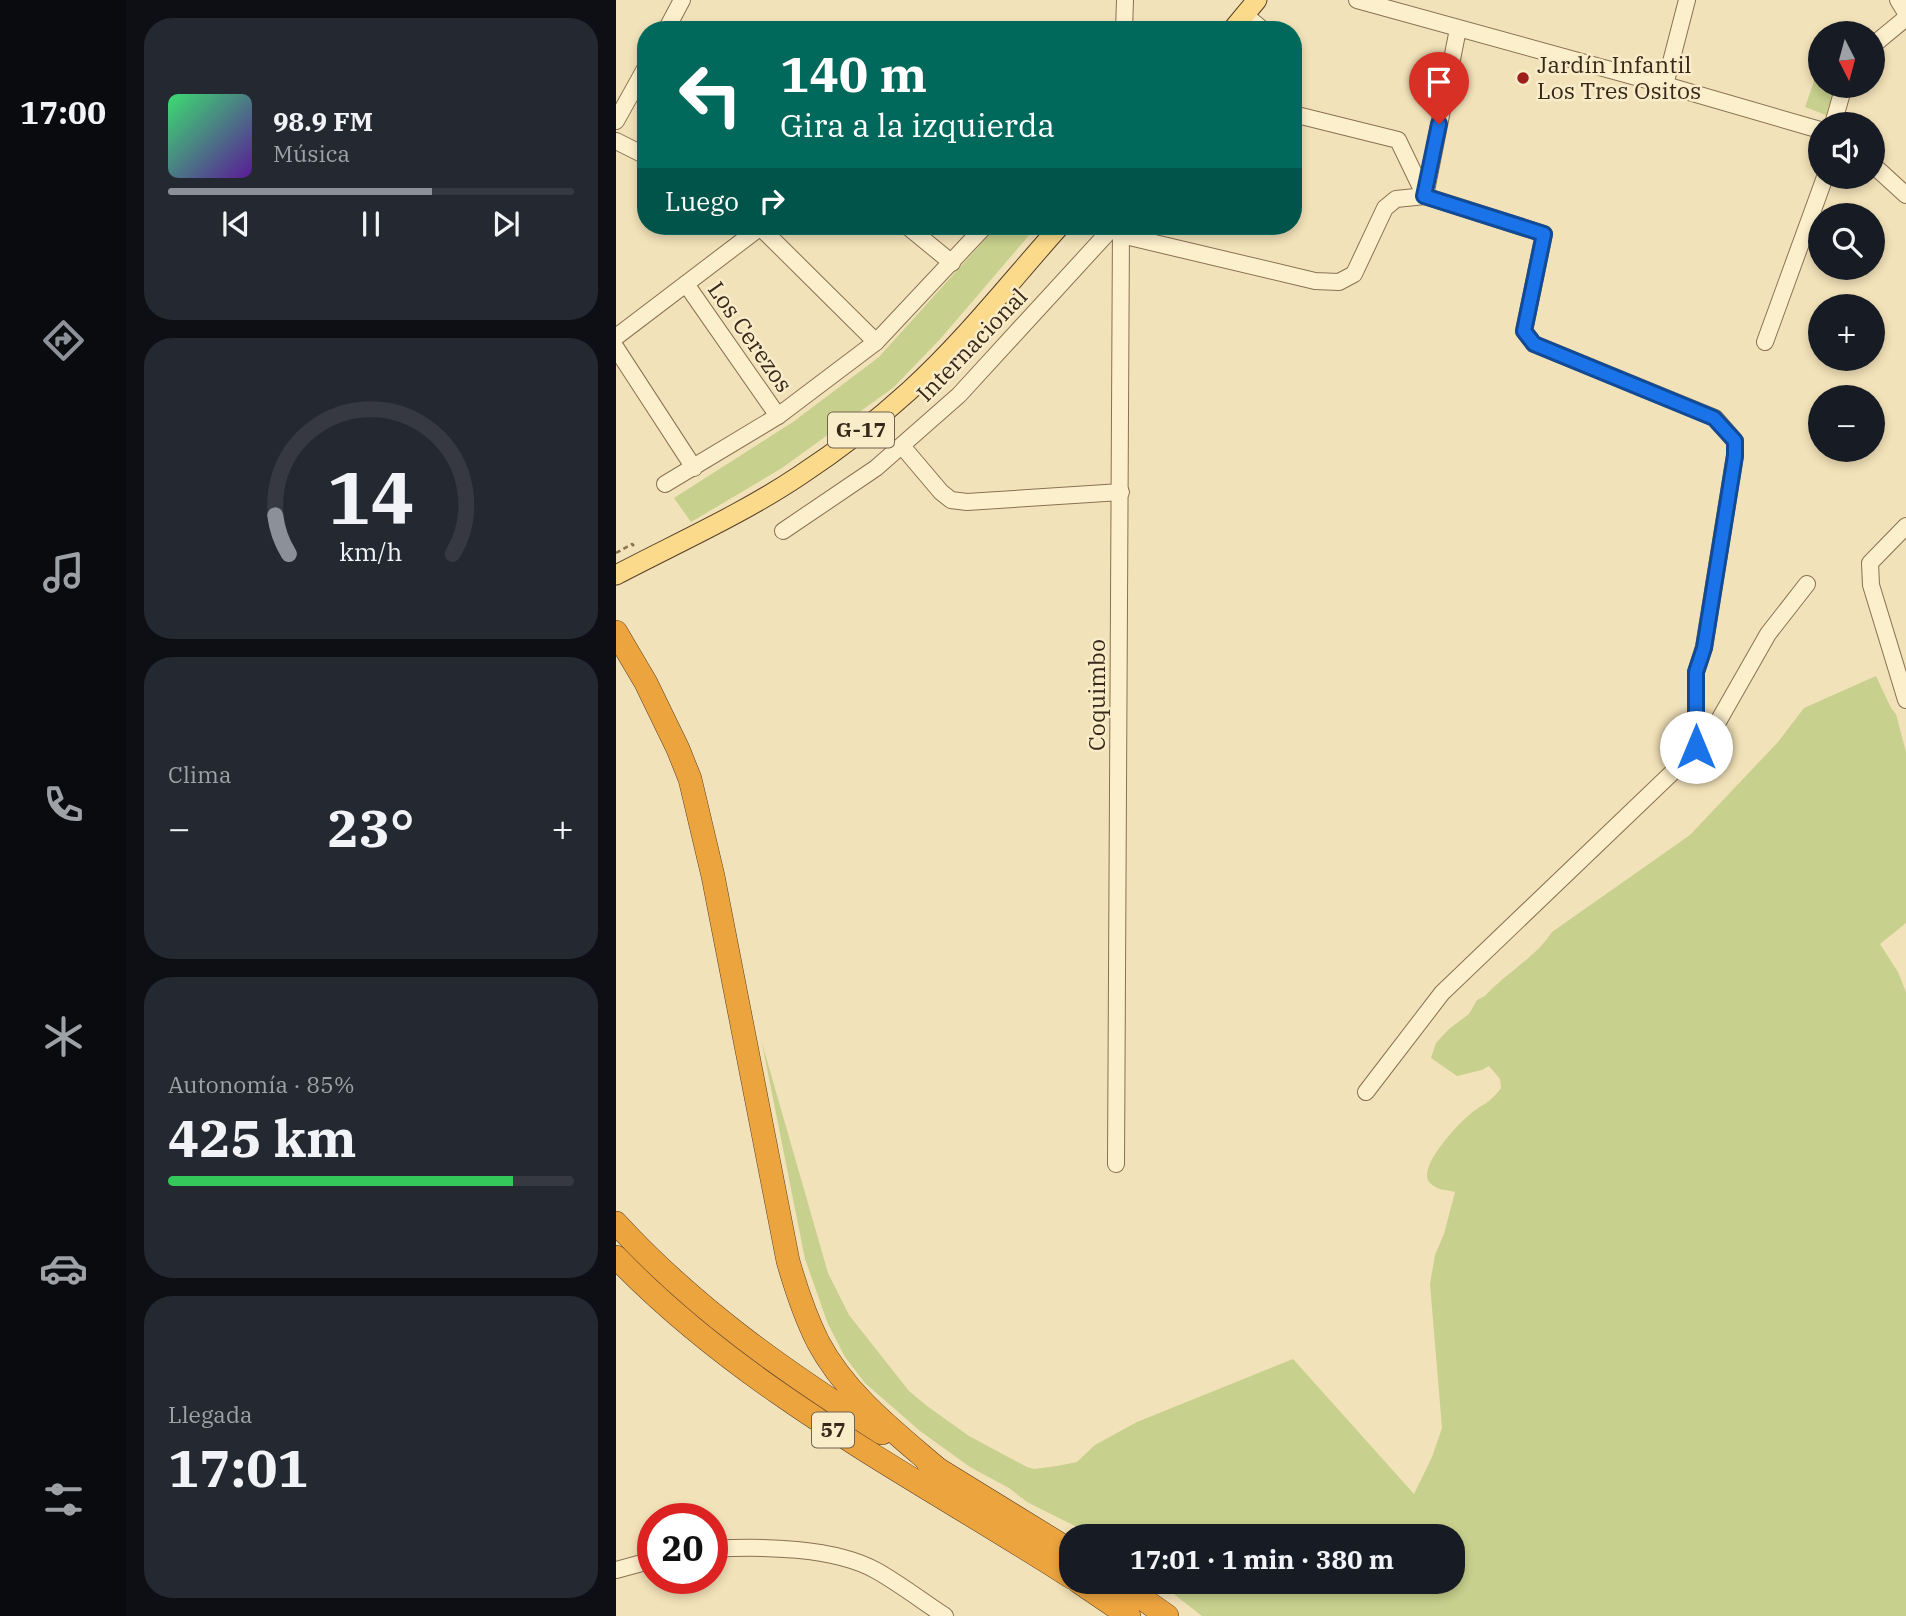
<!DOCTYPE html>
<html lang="es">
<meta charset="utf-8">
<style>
:root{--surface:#171b24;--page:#242831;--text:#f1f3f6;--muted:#9ea1a6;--line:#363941;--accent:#8c9099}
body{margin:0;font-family:"IBM Plex Serif",serif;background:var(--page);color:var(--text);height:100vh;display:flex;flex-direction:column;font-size:26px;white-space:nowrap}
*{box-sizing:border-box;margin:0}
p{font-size:23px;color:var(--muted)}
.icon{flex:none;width:38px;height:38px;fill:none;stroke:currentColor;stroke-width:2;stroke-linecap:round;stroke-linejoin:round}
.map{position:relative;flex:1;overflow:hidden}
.panel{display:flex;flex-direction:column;gap:18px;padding:18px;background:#0d0f14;width:490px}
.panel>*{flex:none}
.guide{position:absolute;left:21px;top:21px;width:665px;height:214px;border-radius:28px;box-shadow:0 4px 10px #0003;background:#00695c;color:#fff;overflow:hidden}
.needle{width:46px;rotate:174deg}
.fabs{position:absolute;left:1192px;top:21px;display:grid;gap:14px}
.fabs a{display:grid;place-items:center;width:77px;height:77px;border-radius:50%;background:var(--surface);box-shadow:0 4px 10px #0003;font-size:35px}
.speed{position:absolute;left:21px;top:1503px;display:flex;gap:14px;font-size:35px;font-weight:700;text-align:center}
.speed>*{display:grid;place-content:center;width:91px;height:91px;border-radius:50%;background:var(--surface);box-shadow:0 4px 10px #0003;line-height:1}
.speed .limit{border:10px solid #d22;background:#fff;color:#111}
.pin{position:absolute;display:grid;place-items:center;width:60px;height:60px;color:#fff;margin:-72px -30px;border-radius:50% 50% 50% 0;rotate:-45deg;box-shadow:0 0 7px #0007}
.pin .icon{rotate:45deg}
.me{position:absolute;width:77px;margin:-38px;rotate:0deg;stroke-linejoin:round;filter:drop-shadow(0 0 5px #0008)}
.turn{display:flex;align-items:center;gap:24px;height:147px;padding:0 28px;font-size:32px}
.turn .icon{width:91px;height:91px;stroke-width:2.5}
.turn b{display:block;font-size:49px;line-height:60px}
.then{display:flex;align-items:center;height:66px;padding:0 28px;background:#0003;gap:14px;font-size:26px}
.big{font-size:52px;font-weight:800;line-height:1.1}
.panel .card{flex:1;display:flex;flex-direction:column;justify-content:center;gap:10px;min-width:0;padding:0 24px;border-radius:28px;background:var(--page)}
.panel .dial{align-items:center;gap:0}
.dial svg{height:182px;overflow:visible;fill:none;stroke:var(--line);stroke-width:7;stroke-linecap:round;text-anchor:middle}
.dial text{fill:var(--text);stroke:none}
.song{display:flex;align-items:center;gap:21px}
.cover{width:84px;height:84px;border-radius:10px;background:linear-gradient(135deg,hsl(140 70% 55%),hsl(270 70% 35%))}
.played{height:7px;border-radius:4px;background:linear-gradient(90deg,var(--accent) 65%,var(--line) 65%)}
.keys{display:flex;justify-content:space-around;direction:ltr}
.heat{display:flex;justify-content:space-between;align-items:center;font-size:38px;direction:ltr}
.charge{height:10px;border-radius:5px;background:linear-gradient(90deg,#34c759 85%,var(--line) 0)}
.trip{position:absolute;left:443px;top:1524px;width:406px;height:70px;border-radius:28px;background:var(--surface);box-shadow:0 4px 10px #0003;font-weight:800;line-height:70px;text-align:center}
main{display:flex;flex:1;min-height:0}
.tab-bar{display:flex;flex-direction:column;width:126px;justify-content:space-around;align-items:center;background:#090b0e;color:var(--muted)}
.tab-bar .icon{width:49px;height:49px}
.tab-bar .selected{color:var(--accent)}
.tab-bar b{font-size:32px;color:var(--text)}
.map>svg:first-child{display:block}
.green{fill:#c7d08c}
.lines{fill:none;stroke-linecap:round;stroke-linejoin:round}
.minor-casing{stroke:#8a7152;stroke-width:18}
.major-casing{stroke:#563e28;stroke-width:21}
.highway-casing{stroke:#563e28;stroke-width:24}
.path{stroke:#8a7152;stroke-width:2.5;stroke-dasharray:5 3.5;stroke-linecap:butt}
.minor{stroke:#fcefcc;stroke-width:16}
.major{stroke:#fbdb8b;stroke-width:19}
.highway{stroke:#eca43e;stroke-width:23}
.route-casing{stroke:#114b97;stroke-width:18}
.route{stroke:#1a73e8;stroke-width:12}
.poi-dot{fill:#9e1f1c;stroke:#f9ecc9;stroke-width:2.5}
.labels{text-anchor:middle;stroke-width:5;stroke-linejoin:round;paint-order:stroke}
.shield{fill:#f9ecc9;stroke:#71634e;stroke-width:2}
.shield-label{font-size:21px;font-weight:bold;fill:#372819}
.poi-label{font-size:23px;fill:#372819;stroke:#f9ecc9;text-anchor:start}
.street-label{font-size:23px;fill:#372819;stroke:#f9ecc9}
</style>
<main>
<nav class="tab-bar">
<b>17:00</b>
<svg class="icon selected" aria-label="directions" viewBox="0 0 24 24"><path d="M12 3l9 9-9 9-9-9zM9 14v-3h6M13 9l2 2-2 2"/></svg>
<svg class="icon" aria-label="music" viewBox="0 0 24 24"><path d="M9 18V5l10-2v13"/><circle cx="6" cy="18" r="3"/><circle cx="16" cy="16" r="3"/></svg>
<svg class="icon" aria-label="phone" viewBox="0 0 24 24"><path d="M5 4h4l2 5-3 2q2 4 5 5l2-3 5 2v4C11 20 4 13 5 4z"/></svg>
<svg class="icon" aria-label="climate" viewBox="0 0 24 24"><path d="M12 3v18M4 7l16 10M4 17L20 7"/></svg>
<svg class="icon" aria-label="car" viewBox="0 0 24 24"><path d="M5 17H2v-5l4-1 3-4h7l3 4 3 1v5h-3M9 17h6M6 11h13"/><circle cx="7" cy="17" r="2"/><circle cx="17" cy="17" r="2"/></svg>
<svg class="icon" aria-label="filters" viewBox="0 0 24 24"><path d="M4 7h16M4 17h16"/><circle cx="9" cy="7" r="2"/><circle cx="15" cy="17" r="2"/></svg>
</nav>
<section class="panel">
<div class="card">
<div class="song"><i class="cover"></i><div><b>98.9 FM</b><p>Música</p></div></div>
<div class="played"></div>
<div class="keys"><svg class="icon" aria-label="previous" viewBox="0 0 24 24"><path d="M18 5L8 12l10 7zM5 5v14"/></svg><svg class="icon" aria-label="pause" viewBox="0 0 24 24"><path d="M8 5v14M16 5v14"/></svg><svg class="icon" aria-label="next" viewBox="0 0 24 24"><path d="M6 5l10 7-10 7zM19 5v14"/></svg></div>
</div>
<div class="card dial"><svg viewBox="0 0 100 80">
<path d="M14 69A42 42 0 1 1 86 69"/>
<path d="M14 69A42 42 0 0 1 8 52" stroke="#8c9099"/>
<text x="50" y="56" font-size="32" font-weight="700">14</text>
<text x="50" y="72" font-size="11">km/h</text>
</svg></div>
<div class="card"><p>Clima</p>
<div class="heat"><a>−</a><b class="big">23°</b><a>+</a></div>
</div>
<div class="card"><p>Autonomía · 85%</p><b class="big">425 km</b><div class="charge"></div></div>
<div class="card"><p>Llegada</p><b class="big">17:01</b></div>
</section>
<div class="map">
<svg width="1290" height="1616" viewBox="0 0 1290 1616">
<rect width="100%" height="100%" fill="#f2e2b9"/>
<g class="green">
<polygon points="1204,64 1204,86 1219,86 1210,115 1189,107"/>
<polygon points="381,226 421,226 326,337 278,387 166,468 75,522 58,498 177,422 263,357"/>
<path d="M1260,676L1275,708L1280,714L1290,752V923L1264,944L1282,972L1290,992V1616H586L559,1595L549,1582H836V1536H479L411,1502L393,1488L354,1467L304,1431L249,1383L229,1357L212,1324L189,1259L146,1043L212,1273L233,1315L293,1391L311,1406L353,1436L411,1467L418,1469L441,1466L461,1462L479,1445L521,1422L677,1359L798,1494L816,1457L826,1428L814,1284L819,1255L828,1234L839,1192C831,1190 820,1190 814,1183C800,1169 840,1126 852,1116C865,1104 873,1105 885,1088L884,1079L873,1066L866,1070L841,1076L815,1058L820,1043L833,1029L853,1014L861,1000L869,996C890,973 919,958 936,932L1074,835L1162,742L1188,708Z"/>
</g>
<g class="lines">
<g class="minor-casing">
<g id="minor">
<polyline points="741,0 1049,85 1204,130"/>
<polyline points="1282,0 1290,13"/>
<polyline points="629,15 647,30"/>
<polyline points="50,30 66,0"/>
<polyline points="508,30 509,0"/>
<polyline points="1256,46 1290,18"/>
<polyline points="1049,85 1071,0"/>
<polyline points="677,114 782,140 809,196 928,234 908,331 918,344 1099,418 1119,441 1119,455 1088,647 1080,672 1080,747"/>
<polyline points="0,121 30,67"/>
<polyline points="1217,124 1228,86"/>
<polyline points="0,141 30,156"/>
<polyline points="1256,164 1290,195"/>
<polyline points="143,226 260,342"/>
<polyline points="291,226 336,263"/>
<polyline points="505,235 699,281 723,282 738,274 769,208 780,199 809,196 842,29"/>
<polyline points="70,284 162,416"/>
<polyline points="0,337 146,226"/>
<polyline points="1149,342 1209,177"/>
<polyline points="0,348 78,468"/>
<polyline points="286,446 325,492 335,500 351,502 505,492"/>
<polyline points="49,484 162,416 260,342 369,226"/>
<polyline points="1290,526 1254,563 1255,585 1290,700"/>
<polyline points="167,531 260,468 343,395 498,226"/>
<polyline points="750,1092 826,993 1062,767 1103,720 1152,634 1191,584"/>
<polyline points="500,1164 505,226"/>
<path d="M96,1549C144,1546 219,1547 261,1571C284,1584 306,1601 329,1616"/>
<polyline points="0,1570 37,1560"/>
</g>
</g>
<g class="major-casing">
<g id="major">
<polyline points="616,30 641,0"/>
<path d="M0,575C61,543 126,514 183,476C221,451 259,422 293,391C348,341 395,281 444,226"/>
</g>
</g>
<g class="highway-casing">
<g id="highway">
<path d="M0,632L30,683L62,749L74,779L97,876L172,1261C180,1289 189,1316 202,1342C230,1395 279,1432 324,1471"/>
<path d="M0,1223C78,1308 169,1372 266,1433"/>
<path d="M0,1257C131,1393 298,1476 455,1577"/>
<polyline points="312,1463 455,1551"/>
<polyline points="463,1582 513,1616"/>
<polyline points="503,1582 551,1616"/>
</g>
</g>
<polyline class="path" points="0,553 16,544 18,546"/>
<use href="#minor" class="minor"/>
<use href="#major" class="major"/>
<use href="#highway" class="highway"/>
</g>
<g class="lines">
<g class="route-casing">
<polyline id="route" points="823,124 808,196 928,234 908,331 918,344 1098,418 1119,441 1119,456 1088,648 1080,672 1080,747"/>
</g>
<use href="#route" class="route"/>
</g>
<circle class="poi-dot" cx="907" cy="78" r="7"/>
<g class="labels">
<g class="shield">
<rect x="212" y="412.5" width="66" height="35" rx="5"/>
<rect x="196" y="1412.5" width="42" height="35" rx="5"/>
</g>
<g class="shield-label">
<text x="245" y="437">G-17</text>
<text x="217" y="1437">57</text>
</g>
<g class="poi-label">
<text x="921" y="73">Jardín Infantil<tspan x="921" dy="26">Los Tres Ositos</tspan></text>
</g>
<g class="street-label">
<text transform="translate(134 337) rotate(55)" y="8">Los Cerezos</text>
<text transform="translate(356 345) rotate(-46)" y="8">Internacional</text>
<text transform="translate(481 695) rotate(-90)" y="8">Coquimbo</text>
</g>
</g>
</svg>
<div class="fabs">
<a><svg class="needle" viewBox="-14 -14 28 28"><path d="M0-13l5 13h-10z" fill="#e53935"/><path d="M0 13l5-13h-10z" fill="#9ea1a6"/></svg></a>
<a><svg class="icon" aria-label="sound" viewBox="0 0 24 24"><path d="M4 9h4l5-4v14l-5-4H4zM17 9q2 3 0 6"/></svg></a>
<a><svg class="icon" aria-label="search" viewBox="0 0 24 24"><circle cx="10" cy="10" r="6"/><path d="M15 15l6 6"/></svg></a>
<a>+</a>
<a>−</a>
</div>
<div class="speed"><div class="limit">20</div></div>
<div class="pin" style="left:823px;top:124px;background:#d93025"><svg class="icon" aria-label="arrive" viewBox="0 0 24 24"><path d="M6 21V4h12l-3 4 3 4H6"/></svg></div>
<svg class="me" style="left:1080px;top:747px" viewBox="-20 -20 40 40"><circle r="19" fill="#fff"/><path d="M0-13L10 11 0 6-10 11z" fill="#1a73e8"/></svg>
<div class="trip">17:01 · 1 min · 380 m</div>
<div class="guide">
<div class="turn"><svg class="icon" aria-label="left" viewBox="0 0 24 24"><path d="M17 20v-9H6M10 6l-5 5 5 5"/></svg><div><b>140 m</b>Gira a la izquierda</div></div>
<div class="then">Luego<svg class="icon" aria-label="right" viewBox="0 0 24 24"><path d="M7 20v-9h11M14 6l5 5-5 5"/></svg></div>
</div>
</div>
</main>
